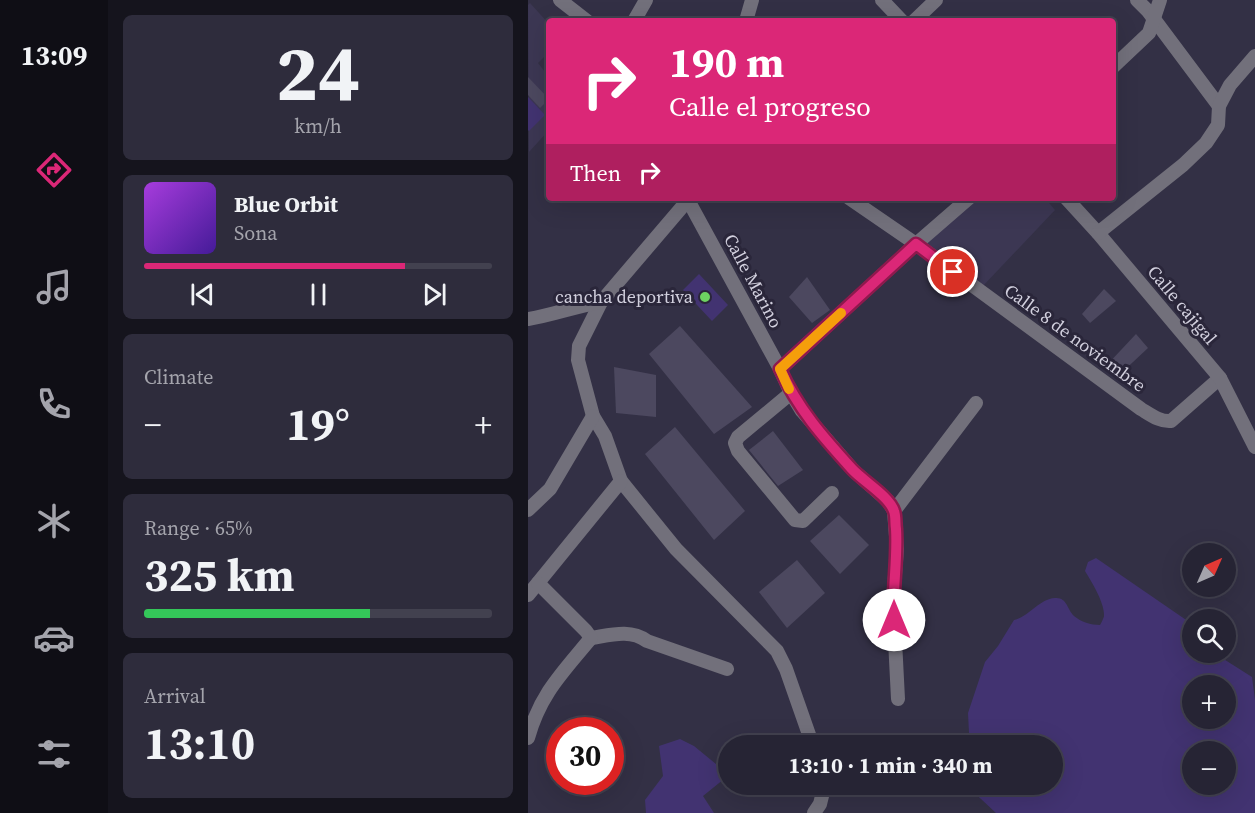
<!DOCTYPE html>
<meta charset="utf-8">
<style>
:root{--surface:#262434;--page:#2e2c3c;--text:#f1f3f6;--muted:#a4a4ac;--line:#42414f;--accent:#db2777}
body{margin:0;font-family:"Source Serif 4",serif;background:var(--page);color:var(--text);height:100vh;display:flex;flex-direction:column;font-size:22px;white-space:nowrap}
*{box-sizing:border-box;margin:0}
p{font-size:20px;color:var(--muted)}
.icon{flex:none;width:33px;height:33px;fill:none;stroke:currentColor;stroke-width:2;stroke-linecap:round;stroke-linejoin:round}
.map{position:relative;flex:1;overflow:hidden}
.details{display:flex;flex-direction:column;gap:15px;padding:15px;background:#15141d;width:420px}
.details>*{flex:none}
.banner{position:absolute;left:18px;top:18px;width:570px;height:183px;border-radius:6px;box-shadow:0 6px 24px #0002,0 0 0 2px var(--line);background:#db2777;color:#fff;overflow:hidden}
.needle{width:39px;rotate:45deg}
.tools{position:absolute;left:654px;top:543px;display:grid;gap:12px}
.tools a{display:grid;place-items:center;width:54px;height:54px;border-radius:50%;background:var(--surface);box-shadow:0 6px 24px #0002,0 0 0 2px var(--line);font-size:30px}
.speed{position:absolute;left:18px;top:717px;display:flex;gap:12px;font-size:30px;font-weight:700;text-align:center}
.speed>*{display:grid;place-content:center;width:78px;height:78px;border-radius:50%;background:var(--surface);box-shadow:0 6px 24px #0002,0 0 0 2px var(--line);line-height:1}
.speed .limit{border:9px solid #d22;background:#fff;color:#111}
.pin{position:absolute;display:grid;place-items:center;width:51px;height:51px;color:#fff;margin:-26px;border:3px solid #fff;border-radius:50%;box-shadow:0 2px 6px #0007}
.me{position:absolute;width:66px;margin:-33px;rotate:0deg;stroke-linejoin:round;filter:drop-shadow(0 0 4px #0008)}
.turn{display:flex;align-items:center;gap:21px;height:126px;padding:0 24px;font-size:27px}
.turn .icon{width:78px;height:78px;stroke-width:2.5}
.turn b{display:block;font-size:42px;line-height:51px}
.then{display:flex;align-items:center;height:57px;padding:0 24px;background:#0003;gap:12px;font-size:22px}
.big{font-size:45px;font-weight:700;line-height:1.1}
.details .widget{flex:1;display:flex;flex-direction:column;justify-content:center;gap:9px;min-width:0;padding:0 21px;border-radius:9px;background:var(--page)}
.details .dial{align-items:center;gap:0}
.dial b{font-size:78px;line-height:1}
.song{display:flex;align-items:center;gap:18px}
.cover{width:72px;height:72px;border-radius:9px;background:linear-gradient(135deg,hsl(280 70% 55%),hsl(260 70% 35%))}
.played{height:6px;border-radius:3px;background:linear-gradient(90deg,var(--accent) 75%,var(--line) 75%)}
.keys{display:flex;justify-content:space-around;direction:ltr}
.heat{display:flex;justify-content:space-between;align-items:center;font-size:33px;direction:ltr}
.charge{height:9px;border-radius:4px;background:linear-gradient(90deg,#34c759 65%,var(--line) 0)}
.trip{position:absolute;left:190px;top:735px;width:345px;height:60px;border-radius:30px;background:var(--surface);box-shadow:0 6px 24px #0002,0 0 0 2px var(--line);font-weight:700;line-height:60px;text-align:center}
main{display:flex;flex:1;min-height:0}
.tabs{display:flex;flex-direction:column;width:108px;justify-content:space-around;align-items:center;background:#0f0e15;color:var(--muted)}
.tabs .icon{width:42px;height:42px}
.tabs .selected{color:var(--accent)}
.tabs b{font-size:27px;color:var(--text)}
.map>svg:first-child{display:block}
.built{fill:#3c3753}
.green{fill:#423371;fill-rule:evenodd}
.building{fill:#4c485f}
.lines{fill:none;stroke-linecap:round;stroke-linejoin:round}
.minor{stroke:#72707b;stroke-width:14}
.route-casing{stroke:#8e194d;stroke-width:15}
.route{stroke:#db2777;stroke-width:10}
.slow{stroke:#f59e0b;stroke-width:10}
.poi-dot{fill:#6dd361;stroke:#2a263a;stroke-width:2}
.labels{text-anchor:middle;stroke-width:6;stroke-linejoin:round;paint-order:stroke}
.street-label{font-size:18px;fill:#d2d0de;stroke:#2a263a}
.poi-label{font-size:18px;fill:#d2d0de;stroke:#2a263a;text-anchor:end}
</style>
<main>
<nav class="tabs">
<b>13:09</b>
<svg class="icon selected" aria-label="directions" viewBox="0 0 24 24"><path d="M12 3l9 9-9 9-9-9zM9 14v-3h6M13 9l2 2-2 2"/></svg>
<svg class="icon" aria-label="music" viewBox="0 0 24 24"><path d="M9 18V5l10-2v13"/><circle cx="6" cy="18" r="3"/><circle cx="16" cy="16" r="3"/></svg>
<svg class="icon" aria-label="phone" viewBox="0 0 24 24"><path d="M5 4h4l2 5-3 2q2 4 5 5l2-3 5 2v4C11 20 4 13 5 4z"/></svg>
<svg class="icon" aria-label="climate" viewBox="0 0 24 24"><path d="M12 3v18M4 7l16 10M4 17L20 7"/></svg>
<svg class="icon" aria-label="car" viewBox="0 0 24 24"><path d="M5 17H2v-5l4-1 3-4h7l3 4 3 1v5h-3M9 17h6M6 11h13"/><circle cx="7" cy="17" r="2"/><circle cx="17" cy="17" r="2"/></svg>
<svg class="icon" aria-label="filters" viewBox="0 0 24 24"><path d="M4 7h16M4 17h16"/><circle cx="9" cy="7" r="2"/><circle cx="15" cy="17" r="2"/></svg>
</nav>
<section class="details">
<div class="widget dial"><b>24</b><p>km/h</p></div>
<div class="widget">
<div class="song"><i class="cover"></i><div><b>Blue Orbit</b><p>Sona</p></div></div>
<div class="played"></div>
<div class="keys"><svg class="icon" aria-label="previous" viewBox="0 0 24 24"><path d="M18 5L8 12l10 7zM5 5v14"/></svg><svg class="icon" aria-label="pause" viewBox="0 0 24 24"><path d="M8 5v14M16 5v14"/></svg><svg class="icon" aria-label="next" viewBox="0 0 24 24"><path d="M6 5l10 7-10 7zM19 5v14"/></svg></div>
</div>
<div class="widget"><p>Climate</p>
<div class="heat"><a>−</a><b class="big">19°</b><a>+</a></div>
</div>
<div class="widget"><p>Range · 65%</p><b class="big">325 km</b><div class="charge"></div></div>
<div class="widget"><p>Arrival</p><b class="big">13:10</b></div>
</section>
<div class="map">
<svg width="727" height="813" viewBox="0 0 727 813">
<rect width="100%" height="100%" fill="#333045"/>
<g class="built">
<polygon points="2,3 21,24 21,52 10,63 21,77 21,130 1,152 0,5"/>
<polygon points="450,198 517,198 527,210 454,287 396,242"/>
</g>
<g class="green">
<polygon points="0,97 17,115 1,131 0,130"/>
<polygon points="171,274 200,305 184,321 155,290"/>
<path d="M568,558L664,624V652L691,653L694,658L724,677L727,700V813H468L438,785L525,784V746L436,745L441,733L440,713L457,662L470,646L486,620C502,616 511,599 527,598C539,597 539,609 546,616C553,622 563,625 572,625C573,624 576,617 576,616C577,603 563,581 557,571L560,562ZM664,686H698V718H664ZM664,752H698V784H664Z"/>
<polygon points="152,739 166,746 194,769 196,779 175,796 186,813 118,813 117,800 135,776 131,746"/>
</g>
<g class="building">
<polygon points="0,77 21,99 12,108 0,95"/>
<polygon points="279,277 302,310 284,323 261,297"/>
<polygon points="576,289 588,301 562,323 554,314"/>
<polygon points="152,326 224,407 186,434 121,354"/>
<polygon points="608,334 620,348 589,377 578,366"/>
<polygon points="86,367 128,375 128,417 88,413"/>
<polygon points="147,427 217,511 186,540 117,454"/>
<polygon points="245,431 275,470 250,486 221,450"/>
<polygon points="311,515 341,545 312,574 282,541"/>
<polygon points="269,560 297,593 259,628 231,592"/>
</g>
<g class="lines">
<g class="minor">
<polyline points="32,0 59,21"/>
<polyline points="354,0 374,21"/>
<polyline points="609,0 620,11 691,106"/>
<polyline points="106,21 118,0"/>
<polyline points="218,21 224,0"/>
<polyline points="386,21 408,0"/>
<polyline points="585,67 621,33 632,0"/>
<path d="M321,198L388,244L613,409C623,415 632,422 643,421L692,378"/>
<polyline points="538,198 570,233 692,378 727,447"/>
<polyline points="160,200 252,369 263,393 274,411 326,471 360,501 366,511 369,549 365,601 370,699"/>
<polyline points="570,233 655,165 678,143 690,125 691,106 702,85 727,56"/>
<polyline points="73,302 51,346 50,360 65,416 77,436 93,481 148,549 249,651 258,669 285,746"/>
<path d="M0,319C25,315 48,306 73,302L160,200L159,198"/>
<polyline points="252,369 388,244 441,198"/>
<polyline points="263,393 210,437 207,443 210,451 267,520 275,521 304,493"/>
<polyline points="0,510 22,489 65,416"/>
<polyline points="366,511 448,403"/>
<polyline points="0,595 93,481"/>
<path d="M63,638C83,635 102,629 119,641L199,669"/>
<path d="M0,738C12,694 35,672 63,638L58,631L10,583"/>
<polyline points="286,813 292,804 297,784"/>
</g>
</g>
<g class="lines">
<g class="route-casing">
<path id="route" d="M366,620C364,590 370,559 368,529C367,523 368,516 366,511C361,496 335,481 324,469C295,437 270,409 252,369L388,244L425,272"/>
</g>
<use href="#route" class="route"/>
<polyline class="slow" points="261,389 252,369 313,313"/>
</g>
<circle class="poi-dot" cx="177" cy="297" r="6"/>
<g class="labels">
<g class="street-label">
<text transform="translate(225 281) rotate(62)" y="6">Calle Marino</text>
<text transform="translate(654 305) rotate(50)" y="6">Calle cajigal</text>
<text transform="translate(547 338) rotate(36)" y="6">Calle 8 de noviembre</text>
</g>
<g class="poi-label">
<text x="165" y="303">cancha deportiva</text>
</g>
</g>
</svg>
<div class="tools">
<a><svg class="needle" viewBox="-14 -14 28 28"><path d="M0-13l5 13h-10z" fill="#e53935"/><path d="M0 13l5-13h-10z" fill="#a4a4ac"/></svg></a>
<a><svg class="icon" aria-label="search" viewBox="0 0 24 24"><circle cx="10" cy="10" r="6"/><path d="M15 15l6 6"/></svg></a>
<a>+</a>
<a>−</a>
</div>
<div class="speed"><div class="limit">30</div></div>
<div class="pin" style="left:425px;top:272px;background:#d93025"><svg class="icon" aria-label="arrive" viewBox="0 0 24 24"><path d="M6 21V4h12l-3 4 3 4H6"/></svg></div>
<svg class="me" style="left:366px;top:620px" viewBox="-20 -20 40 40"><circle r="19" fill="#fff"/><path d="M0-13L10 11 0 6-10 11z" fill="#db2777"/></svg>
<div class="trip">13:10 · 1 min · 340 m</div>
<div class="banner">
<div class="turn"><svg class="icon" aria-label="right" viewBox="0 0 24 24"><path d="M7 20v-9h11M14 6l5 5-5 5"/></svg><div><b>190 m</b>Calle el progreso</div></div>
<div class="then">Then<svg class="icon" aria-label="right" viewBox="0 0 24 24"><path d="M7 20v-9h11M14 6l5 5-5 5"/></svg></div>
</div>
</div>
</main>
